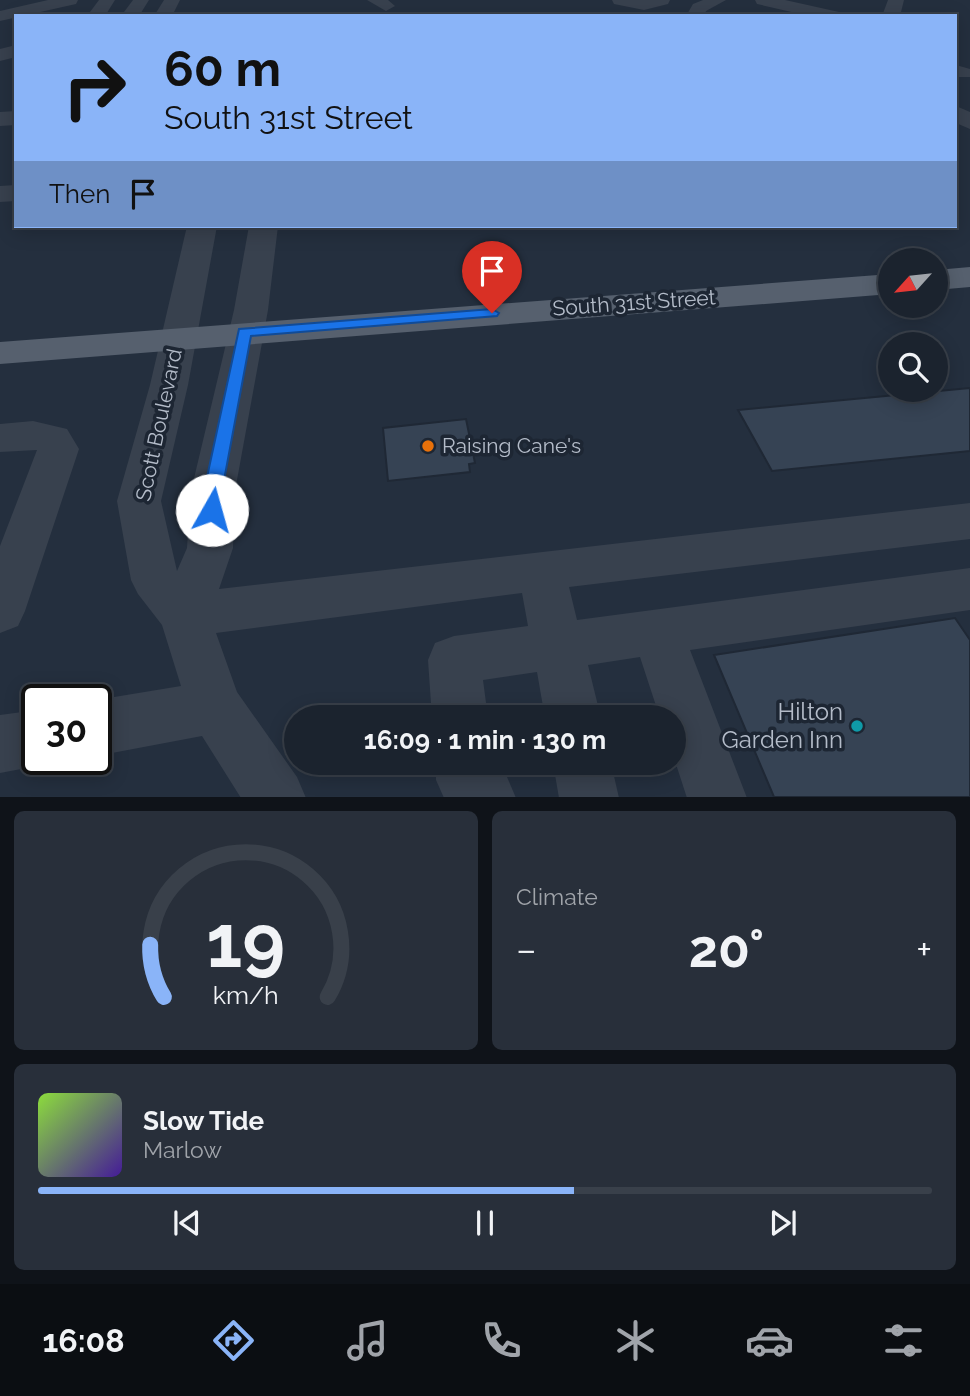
<!DOCTYPE html>
<meta charset="utf-8">
<style>
:root{--surface:#1b232e;--page:#282f3a;--text:#f1f3f6;--muted:#a0a4aa;--line:#39404a;--accent:#8ab4f8}
body{margin:0;font-family:Raleway,sans-serif;background:var(--page);color:var(--text);height:100vh;display:flex;flex-direction:column;font-size:26px;white-space:nowrap}
*{box-sizing:border-box;margin:0}
p{font-size:23px;color:var(--muted)}
.icon{flex:none;width:38px;height:38px;fill:none;stroke:currentColor;stroke-width:2;stroke-linecap:round;stroke-linejoin:round}
.map{position:relative;height:797px;overflow:hidden}
.panel{display:flex;flex-direction:column;gap:14px;padding:14px;background:#0f1319;flex:1}
.panel>*{flex:none}
.banner{position:absolute;left:14px;top:14px;width:943px;height:214px;border-radius:0px;box-shadow:0 4px 18px #0003,0 0 0 2px var(--line);background:#8ab4f8;color:#111;overflow:hidden}
.needle{width:46px;rotate:243deg}
.fabs{position:absolute;left:878px;top:248px;display:grid;gap:14px}
.fabs a{display:grid;place-items:center;width:70px;height:70px;border-radius:50%;background:var(--surface);box-shadow:0 4px 18px #0003,0 0 0 2px var(--line);font-size:35px}
.speed{position:absolute;left:21px;top:684px;display:flex;gap:14px;font-size:35px;font-weight:700;text-align:center}
.speed>*{display:grid;place-content:center;width:91px;height:91px;border-radius:50%;background:var(--surface);box-shadow:0 4px 18px #0003,0 0 0 2px var(--line);line-height:1}
.speed .limit{border:4px solid #111;border-radius:10px;background:#fff;color:#111}
.pin{position:absolute;display:grid;place-items:center;width:60px;height:60px;color:#fff;margin:-72px -30px;border-radius:50% 50% 50% 0;rotate:-45deg;box-shadow:0 0 7px #0007}
.pin .icon{rotate:45deg}
.me{position:absolute;width:77px;margin:-38px;rotate:7deg;stroke-linejoin:round;filter:drop-shadow(0 0 5px #0008)}
.turn{display:flex;align-items:center;gap:24px;height:147px;padding:0 35px;font-size:32px}
.turn .icon{width:91px;height:91px;stroke-width:2.5}
.turn b{display:block;font-size:49px;line-height:60px}
.then{display:flex;align-items:center;height:66px;padding:0 35px;background:#0003;gap:14px;font-size:26px}
.big{font-size:52px;font-weight:700;line-height:1.1}
.panel .tile{flex:1;display:flex;flex-direction:column;justify-content:center;gap:10px;min-width:0;padding:0 24px;border-radius:10px;background:var(--page)}
.panel .dial{align-items:center;gap:0}
.dial svg{height:182px;overflow:visible;fill:none;stroke:var(--line);stroke-width:7;stroke-linecap:round;text-anchor:middle}
.dial text{fill:var(--text);stroke:none}
.song{display:flex;align-items:center;gap:21px}
.cover{width:84px;height:84px;border-radius:10px;background:linear-gradient(135deg,hsl(90 70% 55%),hsl(260 70% 35%))}
.played{height:7px;border-radius:4px;background:linear-gradient(90deg,var(--accent) 60%,var(--line) 60%)}
.keys{display:flex;justify-content:space-around;direction:ltr}
.heat{display:flex;justify-content:space-between;align-items:center;font-size:38px;direction:ltr}
.panel .tiles{flex:1;display:grid;gap:14px;grid-template-columns:1fr 1fr}
.tile:last-child{grid-column:span 2}
.trip{position:absolute;left:284px;top:705px;width:402px;height:70px;border-radius:35px;background:var(--surface);box-shadow:0 4px 18px #0003,0 0 0 2px var(--line);font-weight:700;line-height:70px;text-align:center}
.menu{display:flex;height:112px;justify-content:space-around;align-items:center;background:#0b0e12;color:var(--muted)}
.menu .icon{width:49px;height:49px}
.menu .selected{color:var(--accent)}
.menu b{font-size:32px;color:var(--text)}
.map>svg:first-child{display:block}
.building{fill:#364354;stroke:#1f2835;stroke-width:2}
.lines{fill:none;stroke-linecap:round;stroke-linejoin:round}
.minor{fill:#38414e;fill-rule:evenodd}
.major{fill:#56606e;fill-rule:evenodd}
.route{fill:#1a73e8;stroke:#114b97;stroke-width:2}
.food-dot{fill:#e8710a;stroke:#1d2633;stroke-width:2.5}
.culture-dot{fill:#0f9aa8;stroke:#1d2633;stroke-width:2.5}
.labels{text-anchor:middle;stroke-width:7;stroke-linejoin:round;paint-order:stroke}
.street-label{font-size:21px;fill:#b4bcc9;stroke:#1d2633}
.poi-label{font-size:21px;fill:#b4bcc9;stroke:#1d2633;text-anchor:start}
.near-poi-label{font-size:24px;fill:#b4bcc9;stroke:#1d2633;text-anchor:end}
</style>
<div class="map">
<svg width="970" height="798" viewBox="0 0 970 798">
<rect width="100%" height="100%" fill="#242f3e"/>
<g class="building">
<polygon points="970,388 970,451 772,471 738,410"/>
<polygon points="466,419 475,463 469,464 470,472 388,481 383,428"/>
<polygon points="955,618 970,640 970,797 774,797 714,655"/>
</g>
<g class="lines">
<g class="minor">
<polygon points="48,0 78,0 76,4 0,21 0,11"/>
<polygon points="99,0 115,0 105,16 87,16"/>
<polygon points="133,0 149,0 139,16 121,16"/>
<polygon points="164,0 180,0 172,16 154,16"/>
<polygon points="367,0 388,0 395,6 386,11"/>
<polygon points="612,0 670,0 668,4 644,10 614,4"/>
<polygon points="703,0 726,0 706,11 704,16 686,16 693,4"/>
<polygon points="755,0 785,0 839,12 842,16 809,16 757,4"/>
<polygon points="888,0 904,0 900,16 882,16"/>
<polygon points="16,45 16,57 0,61 0,49"/>
<polygon points="956,65 970,69 970,77 956,77"/>
<polygon points="956,106 970,112 970,129 956,123"/>
<polygon points="16,111 16,125 0,126 0,112"/>
<polygon points="16,185 16,201 0,202 0,186"/>
<polygon points="187,226 217,226 188,385 161,501 177,571 187,548 191,491 234,310 249,226 278,226 268,310 235,491 233,548 219,589 970,503 970,539 569,587 577,620 970,568 970,610 690,650 747,798 687,798 674,758 674,718 660,718 640,657 588,665 601,718 545,718 537,672 483,680 488,718 432,718 428,660 435,643 454,636 528,626 522,593 216,633 237,692 297,777 306,798 241,798 202,736 96,756 96,700 181,686 162,625 138,594 131,580 117,501 150,385"/>
<polygon points="33,421 67,429 79,449 25,611 18,626 0,633 0,546 37,450 0,452 0,424"/>
<polygon points="37,710 37,760 53,760 37,766 0,773 0,715"/>
<polygon points="436,763 494,763 507,777 516,798 444,798 436,780"/>
<polygon points="553,763 611,763 619,798 559,798"/>
</g>
<g class="major">
<polygon points="970,267 970,287 936,290 936,270"/>
<polygon points="891,274 891,294 0,364 0,342"/>
</g>
</g>
<polygon class="route" points="492,309 499,313 497,316 251,336 222,491 219,515 206,515 203,510 204,491 239,329"/>
<circle class="food-dot" cx="428" cy="446" r="7"/>
<circle class="culture-dot" cx="857" cy="726" r="7"/>
<g class="labels">
<g class="street-label">
<text transform="translate(634 303) rotate(-4)" y="7">South 31st Street</text>
<text transform="translate(159 425) rotate(-78)" y="7">Scott Boulevard</text>
</g>
<g class="poi-label">
<text x="442" y="453">Raising Cane's</text>
</g>
<g class="near-poi-label">
<text x="843" y="720">Hilton<tspan x="843" dy="28">Garden Inn</tspan></text>
</g>
</g>
</svg>
<div class="fabs">
<a><svg class="needle" viewBox="-14 -14 28 28"><path d="M0-13l5 13h-10z" fill="#e53935"/><path d="M0 13l5-13h-10z" fill="#a0a4aa"/></svg></a>
<a><svg class="icon" aria-label="search" viewBox="0 0 24 24"><circle cx="10" cy="10" r="6"/><path d="M15 15l6 6"/></svg></a>
</div>
<div class="speed"><div class="limit">30</div></div>
<div class="pin" style="left:492px;top:313px;background:#d93025"><svg class="icon" aria-label="arrive" viewBox="0 0 24 24"><path d="M6 21V4h12l-3 4 3 4H6"/></svg></div>
<svg class="me" style="left:212px;top:510px" viewBox="-20 -20 40 40"><circle r="19" fill="#fff"/><path d="M0-13L10 11 0 6-10 11z" fill="#1a73e8"/></svg>
<div class="trip">16:09 · 1 min · 130 m</div>
<div class="banner">
<div class="turn"><svg class="icon" aria-label="right" viewBox="0 0 24 24"><path d="M7 20v-9h11M14 6l5 5-5 5"/></svg><div><b>60 m</b>South 31st Street</div></div>
<div class="then">Then<svg class="icon" aria-label="arrive" viewBox="0 0 24 24"><path d="M6 21V4h12l-3 4 3 4H6"/></svg></div>
</div>
</div>
<section class="panel">
<div class="tiles">
<div class="tile dial"><svg viewBox="0 0 100 80">
<path d="M14 69A42 42 0 1 1 86 69"/>
<path d="M14 69A42 42 0 0 1 8 46" stroke="#8ab4f8"/>
<text x="50" y="56" font-size="32" font-weight="700">19</text>
<text x="50" y="72" font-size="11">km/h</text>
</svg></div>
<div class="tile"><p>Climate</p>
<div class="heat"><a>−</a><b class="big">20°</b><a>+</a></div>
</div>
<div class="tile">
<div class="song"><i class="cover"></i><div><b>Slow Tide</b><p>Marlow</p></div></div>
<div class="played"></div>
<div class="keys"><svg class="icon" aria-label="previous" viewBox="0 0 24 24"><path d="M18 5L8 12l10 7zM5 5v14"/></svg><svg class="icon" aria-label="pause" viewBox="0 0 24 24"><path d="M8 5v14M16 5v14"/></svg><svg class="icon" aria-label="next" viewBox="0 0 24 24"><path d="M6 5l10 7-10 7zM19 5v14"/></svg></div>
</div>
</div>
</section>
<nav class="menu">
<b>16:08</b>
<svg class="icon selected" aria-label="directions" viewBox="0 0 24 24"><path d="M12 3l9 9-9 9-9-9zM9 14v-3h6M13 9l2 2-2 2"/></svg>
<svg class="icon" aria-label="music" viewBox="0 0 24 24"><path d="M9 18V5l10-2v13"/><circle cx="6" cy="18" r="3"/><circle cx="16" cy="16" r="3"/></svg>
<svg class="icon" aria-label="phone" viewBox="0 0 24 24"><path d="M5 4h4l2 5-3 2q2 4 5 5l2-3 5 2v4C11 20 4 13 5 4z"/></svg>
<svg class="icon" aria-label="climate" viewBox="0 0 24 24"><path d="M12 3v18M4 7l16 10M4 17L20 7"/></svg>
<svg class="icon" aria-label="car" viewBox="0 0 24 24"><path d="M5 17H2v-5l4-1 3-4h7l3 4 3 1v5h-3M9 17h6M6 11h13"/><circle cx="7" cy="17" r="2"/><circle cx="17" cy="17" r="2"/></svg>
<svg class="icon" aria-label="filters" viewBox="0 0 24 24"><path d="M4 7h16M4 17h16"/><circle cx="9" cy="7" r="2"/><circle cx="15" cy="17" r="2"/></svg>
</nav>
